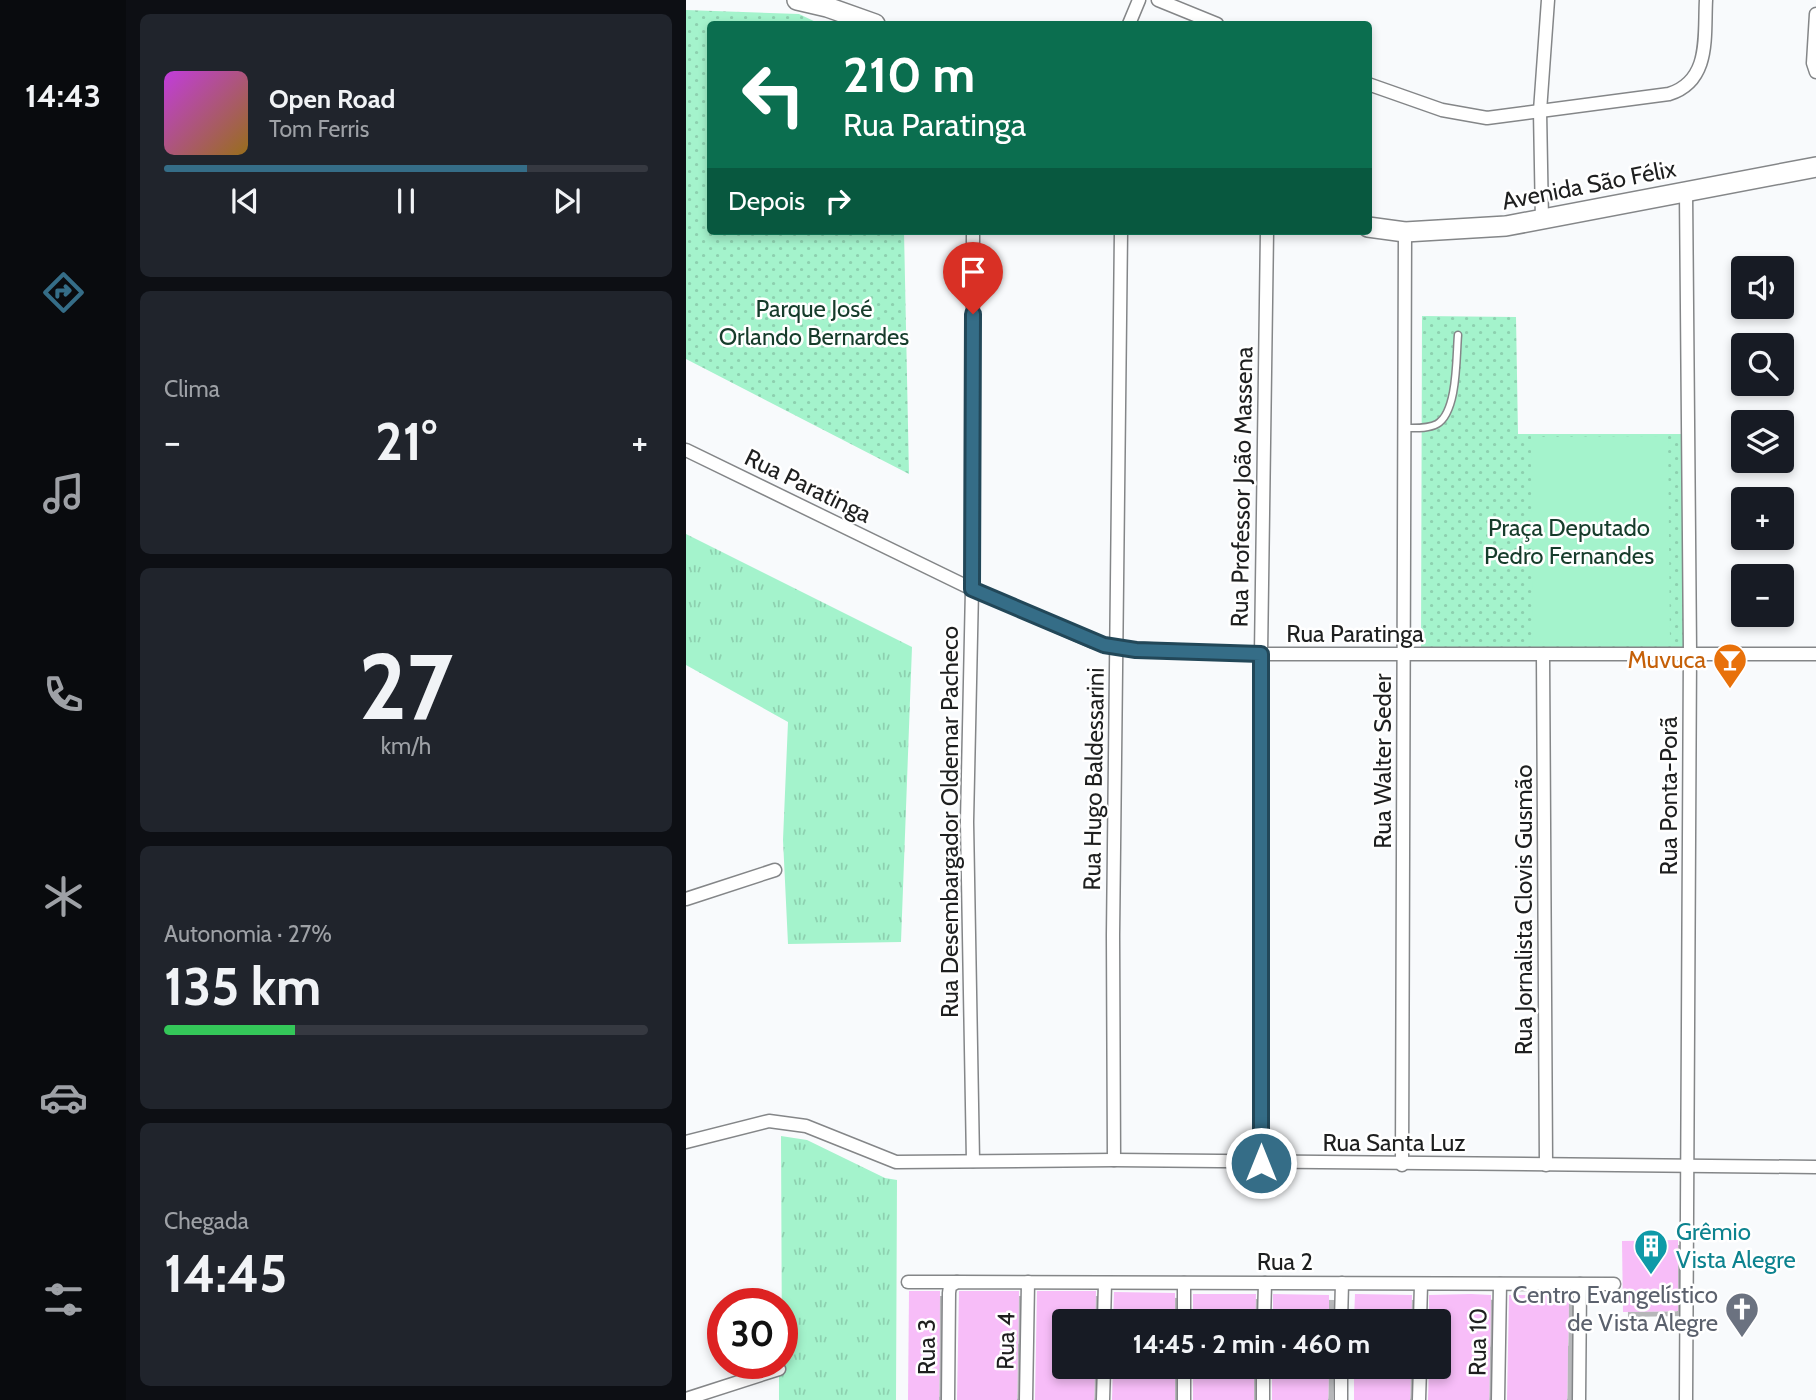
<!DOCTYPE html>
<html lang="pt">
<meta charset="utf-8">
<style>
:root{--surface:#171b24;--page:#20242c;--text:#f1f3f6;--muted:#9ea1a6;--line:#363941;--accent:#356d87}
body{margin:0;font-family:Cabin,sans-serif;background:var(--page);color:var(--text);height:100vh;display:flex;flex-direction:column;font-size:26px;white-space:nowrap}
*{box-sizing:border-box;margin:0}
p{font-size:23px;color:var(--muted)}
.icon{flex:none;width:38px;height:38px;fill:none;stroke:currentColor;stroke-width:2;stroke-linecap:round;stroke-linejoin:round}
.map{position:relative;flex:1;overflow:hidden}
.sheet{display:flex;flex-direction:column;gap:14px;padding:14px;background:#0d0f14;width:560px}
.sheet>*{flex:none}
.banner{position:absolute;left:21px;top:21px;width:665px;height:214px;border-radius:7px;box-shadow:0 4px 10px #0003;background:#0b6e4f;color:#fff;overflow:hidden}
.fabs{position:absolute;left:1045px;top:256px;display:grid;gap:14px}
.fabs a{display:grid;place-items:center;width:63px;height:63px;border-radius:7px;background:var(--surface);box-shadow:0 4px 10px #0003;font-size:35px}
.speed{position:absolute;left:21px;top:1288px;display:flex;gap:14px;font-size:35px;font-weight:700;text-align:center}
.speed>*{display:grid;place-content:center;width:91px;height:91px;border-radius:50%;background:var(--surface);box-shadow:0 4px 10px #0003;line-height:1}
.speed .limit{border:10px solid #d22;background:#fff;color:#111}
.pin{position:absolute;display:grid;place-items:center;width:60px;height:60px;color:#fff;margin:-72px -30px;border-radius:50% 50% 50% 0;rotate:-45deg;box-shadow:0 0 7px #0007}
.pin .icon{rotate:45deg}
.me{position:absolute;width:77px;margin:-38px;rotate:0deg;stroke-linejoin:round;filter:drop-shadow(0 0 5px #0008)}
.turn{display:flex;align-items:center;gap:24px;height:147px;padding:0 21px;font-size:32px}
.turn .icon{width:91px;height:91px;stroke-width:2.5}
.turn b{display:block;font-size:49px;line-height:60px}
.then{display:flex;align-items:center;height:66px;padding:0 21px;background:#0003;gap:14px;font-size:26px}
.big{font-size:52px;font-weight:800;line-height:1.1}
.sheet .card{flex:1;display:flex;flex-direction:column;justify-content:center;gap:10px;min-width:0;padding:0 24px;border-radius:10px;background:var(--page)}
.sheet .dial{align-items:center;gap:0}
.dial b{font-size:91px;line-height:1}
.song{display:flex;align-items:center;gap:21px}
.cover{width:84px;height:84px;border-radius:10px;background:linear-gradient(135deg,hsl(290 70% 55%),hsl(40 70% 35%))}
.played{height:7px;border-radius:4px;background:linear-gradient(90deg,var(--accent) 75%,var(--line) 75%)}
.keys{display:flex;justify-content:space-around;direction:ltr}
.heat{display:flex;justify-content:space-between;align-items:center;font-size:38px;direction:ltr}
.charge{height:10px;border-radius:5px;background:linear-gradient(90deg,#34c759 27%,var(--line) 0)}
.trip{position:absolute;left:366px;top:1309px;width:399px;height:70px;border-radius:7px;background:var(--surface);box-shadow:0 4px 10px #0003;font-weight:800;line-height:70px;text-align:center}
main{display:flex;flex:1;min-height:0}
.tab-bar{display:flex;flex-direction:column;width:126px;justify-content:space-around;align-items:center;background:#090b0e;color:var(--muted)}
.tab-bar .icon{width:49px;height:49px}
.tab-bar .on{color:var(--accent)}
.tab-bar b{font-size:32px;color:var(--text)}
.map>svg:first-child{display:block}
.grass{fill:url(#grass-tufts)}
.park{fill:url(#park-dots)}
.pitch{fill:#a4f3cc}
.building{fill:#f7bdf8;filter:url(#shadow)}
.lines{fill:none;stroke-linecap:round;stroke-linejoin:round}
.lane-casing{stroke:#848688;stroke-width:9}
.street-casing{stroke:#848688;stroke-width:15}
.secondary-casing{stroke:#848688;stroke-width:22}
.lane{stroke:#fff;stroke-width:6}
.street{stroke:#fff;stroke-width:12}
.secondary{stroke:#fff;stroke-width:19}
.route-casing{stroke:#224758;stroke-width:18}
.route{stroke:#356d87;stroke-width:12}
.labels{text-anchor:middle;stroke-width:5;stroke-linejoin:round;paint-order:stroke}
.street-label{font-size:24px;fill:#1e1f1f;stroke:#fff}
.park-label{font-size:24px;fill:#163c2b;stroke:#fff}
.food-label{font-size:24px;fill:#c56008;stroke:#fff;text-anchor:end}
.culture-label{font-size:24px;fill:#0d838f;stroke:#fff;text-anchor:start}
.worship-label{font-size:24px;fill:#5b616d;stroke:#fff;text-anchor:end}
</style>
<main>
<nav class="tab-bar">
<b>14:43</b>
<svg class="icon on" aria-label="directions" viewBox="0 0 24 24"><path d="M12 3l9 9-9 9-9-9zM9 14v-3h6M13 9l2 2-2 2"/></svg>
<svg class="icon" aria-label="music" viewBox="0 0 24 24"><path d="M9 18V5l10-2v13"/><circle cx="6" cy="18" r="3"/><circle cx="16" cy="16" r="3"/></svg>
<svg class="icon" aria-label="phone" viewBox="0 0 24 24"><path d="M5 4h4l2 5-3 2q2 4 5 5l2-3 5 2v4C11 20 4 13 5 4z"/></svg>
<svg class="icon" aria-label="climate" viewBox="0 0 24 24"><path d="M12 3v18M4 7l16 10M4 17L20 7"/></svg>
<svg class="icon" aria-label="car" viewBox="0 0 24 24"><path d="M5 17H2v-5l4-1 3-4h7l3 4 3 1v5h-3M9 17h6M6 11h13"/><circle cx="7" cy="17" r="2"/><circle cx="17" cy="17" r="2"/></svg>
<svg class="icon" aria-label="filters" viewBox="0 0 24 24"><path d="M4 7h16M4 17h16"/><circle cx="9" cy="7" r="2"/><circle cx="15" cy="17" r="2"/></svg>
</nav>
<section class="sheet">
<div class="card">
<div class="song"><i class="cover"></i><div><b>Open Road</b><p>Tom Ferris</p></div></div>
<div class="played"></div>
<div class="keys"><svg class="icon" aria-label="previous" viewBox="0 0 24 24"><path d="M18 5L8 12l10 7zM5 5v14"/></svg><svg class="icon" aria-label="pause" viewBox="0 0 24 24"><path d="M8 5v14M16 5v14"/></svg><svg class="icon" aria-label="next" viewBox="0 0 24 24"><path d="M6 5l10 7-10 7zM19 5v14"/></svg></div>
</div>
<div class="card"><p>Clima</p>
<div class="heat"><a>−</a><b class="big">21°</b><a>+</a></div>
</div>
<div class="card dial"><b>27</b><p>km/h</p></div>
<div class="card"><p>Autonomia · 27%</p><b class="big">135 km</b><div class="charge"></div></div>
<div class="card"><p>Chegada</p><b class="big">14:45</b></div>
</section>
<div class="map">
<svg width="1130" height="1400" viewBox="0 0 1130 1400">
<defs>
<pattern id="grass-tufts" width="24" height="20" patternUnits="userSpaceOnUse" patternTransform="scale(1.75)"><rect width="24" height="20" fill="#a4f3cc"/><path d="M3 7l-1-3M5 7V3M7 7l1-3M15 17l-1-3M17 17v-4M19 17l1-3" fill="none" stroke="#8dd0af"/></pattern>
<pattern id="park-dots" width="8" height="8" patternUnits="userSpaceOnUse" patternTransform="scale(1.75)"><rect width="8" height="8" fill="#a4f3cc"/><path d="M2 2h.1M6 6h.1" fill="none" stroke="#8dd0af" stroke-width="1.8" stroke-linecap="round"/></pattern>
<filter id="shadow"><feDropShadow dx="5" dy="5" stdDeviation="0" flood-color="#0004"/></filter>
</defs>
<rect width="100%" height="100%" fill="#f8fafc"/>
<g class="grass">
<polygon points="0,534 226,647 215,942 102,944 97,840 102,722 0,665"/>
<polygon points="95,1136 121,1140 199,1178 211,1180 210,1400 93,1400 93,1363 96,1363"/>
</g>
<g class="park">
<polygon points="0,10 113,14 134,24 24,24 24,231 218,231 223,474 0,359"/>
<polygon points="736,316 830,317 832,434 1000,434 999,648 735,652"/>
</g>
<polygon class="pitch" points="982,436 984,642 847,643 845,437"/>
<g class="building">
<polygon points="992,1240 992,1311 937,1312 936,1241"/>
<polygon points="223,1291 254,1291 253,1400 222,1400"/>
<polygon points="273,1291 333,1291 331,1400 271,1400"/>
<polygon points="351,1291 410,1291 409,1321 378,1321 378,1367 409,1367 408,1400 349,1400"/>
<polygon points="428,1292 489,1293 489,1321 427,1321"/>
<polygon points="507,1294 570,1294 569,1321 507,1321"/>
<polygon points="587,1294 643,1295 643,1321 587,1321"/>
<polygon points="669,1294 726,1295 725,1321 668,1321"/>
<polygon points="785,1294 805,1295 803,1400 742,1400 743,1367 752,1367 752,1321 743,1321 743,1295"/>
<polygon points="823,1295 883,1295 881,1400 821,1400"/>
<polygon points="427,1367 489,1367 489,1400 426,1400"/>
<rect x="507" y="1367" width="61" height="33"/>
<polygon points="586,1367 643,1367 642,1400 586,1400"/>
<polygon points="668,1367 725,1367 724,1400 668,1400"/>
</g>
<g class="lines">
<g class="lane-casing">
<path id="lane" d="M719,428C729,428 742,429 751,424C772,412 770,356 772,335"/>
</g>
<g class="street-casing">
<g id="street">
<polyline points="472,0 531,24"/>
<polyline points="1130,14 1127,63 1130,72"/>
<polyline points="443,24 453,0"/>
<path d="M682,84L756,110L801,118L983,94C1025,81 1018,36 1020,0"/>
<polyline points="1000,192 1004,652 1000,1400"/>
<polyline points="856,221 854,111 862,0"/>
<polyline points="0,450 286,589 405,641 431,648 575,654 1130,654"/>
<polyline points="857,655 860,1165"/>
<polyline points="0,899 89,870"/>
<polyline points="0,1142 83,1121 120,1126 210,1162 428,1160 1130,1167"/>
<polyline points="428,1160 427,935 435,231"/>
<polyline points="287,1161 281,822 286,589 287,231"/>
<polyline points="575,1163 575,654 581,231"/>
<polyline points="716,1165 719,232"/>
<polyline points="222,1282 271,1282"/>
<polyline points="498,1283 498,1321"/>
<polyline points="418,1321 419,1283"/>
<polyline points="578,1321 579,1283"/>
<polyline points="655,1321 656,1283"/>
<polyline points="734,1321 735,1284"/>
<polyline points="498,1367 498,1400"/>
<polyline points="0,1399 93,1369"/>
<polyline points="262,1400 263,1293 264,1286 271,1282 928,1284"/>
<polyline points="340,1400 342,1282"/>
<polyline points="417,1400 418,1367"/>
<polyline points="577,1400 577,1367"/>
<polyline points="655,1400 655,1367"/>
<polyline points="733,1400 734,1367"/>
<polyline points="812,1400 814,1284"/>
<polyline points="893,1400 894,1284"/>
</g>
</g>
<g class="secondary-casing">
<g id="secondary">
<polyline points="111,0 141,7 189,24"/>
<polyline points="682,227 719,232 820,226 1130,167"/>
</g>
</g>
<use href="#lane" class="lane"/>
<use href="#street" class="street"/>
<use href="#secondary" class="secondary"/>
</g>
<g class="lines">
<g class="route-casing">
<polyline id="route" points="287,314 286,589 418,645 450,650 575,654 575,1163"/>
</g>
<use href="#route" class="route"/>
</g>
<defs>
<g id="bar-pin" transform="scale(1.75)"><path d="M0 17L-7.5 6A9.5 9.5 0 1 1 7.5 6Z" fill="#e8710a" stroke="#fff"/><path d="M-6-5H6L.8 .8V4.5H3.5V6h-7V4.5H-.8V.8Z" fill="#fff"/></g>
<g id="building-pin" transform="scale(1.75)"><path d="M0 17L-7.5 6A9.5 9.5 0 1 1 7.5 6Z" fill="#0f9aa8" stroke="#fff"/><path d="M-4-6H4V6H1V3H-1V6H-4ZM-2.5-4.3h1.7v1.8h-1.7ZM.8-4.3h1.7v1.8H.8ZM-2.5-1h1.7V.8h-1.7ZM.8-1h1.7V.8H.8Z" fill="#fff"/></g>
<g id="church-pin" transform="scale(1.75)"><path d="M0 17L-7.5 6A9.5 9.5 0 1 1 7.5 6Z" fill="#6b7280" stroke="#fff"/><path d="M-1.2-6h2.4v3.5h3.3v2.4h-3.3V6h-2.4V-.1h-3.3v-2.4h3.3Z" fill="#fff"/></g>
</defs>
<g fill-rule="evenodd">
<use href="#bar-pin" x="1044" y="660"/>
<use href="#building-pin" x="965" y="1246"/>
<use href="#church-pin" x="1056" y="1309"/>
</g>
<g class="labels">
<g class="street-label">
<text transform="translate(903 185) rotate(-11)" y="8">Avenida São Félix</text>
<text transform="translate(122 486) rotate(26)" y="8">Rua Paratinga</text>
<text transform="translate(556 487) rotate(-89)" y="8">Rua Professor João Massena</text>
<text x="669" y="642">Rua Paratinga</text>
<text transform="translate(697 761) rotate(-90)" y="8">Rua Walter Seder</text>
<text transform="translate(408 779) rotate(-89)" y="8">Rua Hugo Baldessarini</text>
<text transform="translate(983 796) rotate(-90)" y="8">Rua Ponta-Porã</text>
<text transform="translate(264 822) rotate(-90)" y="8">Rua Desembargador Oldemar Pacheco</text>
<text transform="translate(838 910) rotate(-90)" y="8">Rua Jornalista Clovis Gusmão</text>
<text x="708" y="1151">Rua Santa Luz</text>
<text x="599" y="1270">Rua 2</text>
<text transform="translate(320 1341) rotate(-89)" y="8">Rua 4</text>
<text transform="translate(792 1342) rotate(-89)" y="8">Rua 10</text>
<text transform="translate(241 1347) rotate(-90)" y="8">Rua 3</text>
</g>
<g class="park-label">
<text x="128" y="317">Parque José<tspan x="128" dy="28">Orlando Bernardes</tspan></text>
<text x="883" y="536">Praça Deputado<tspan x="883" dy="28">Pedro Fernandes</tspan></text>
</g>
<g class="food-label">
<text x="1020" y="668">Muvuca</text>
</g>
<g class="culture-label">
<text x="990" y="1240">Grêmio<tspan x="990" dy="28">Vista Alegre</tspan></text>
</g>
<g class="worship-label">
<text x="1032" y="1303">Centro Evangelístico<tspan x="1032" dy="28">de Vista Alegre</tspan></text>
</g>
</g>
</svg>
<div class="fabs">
<a><svg class="icon" aria-label="sound" viewBox="0 0 24 24"><path d="M4 9h4l5-4v14l-5-4H4zM17 9q2 3 0 6"/></svg></a>
<a><svg class="icon" aria-label="search" viewBox="0 0 24 24"><circle cx="10" cy="10" r="6"/><path d="M15 15l6 6"/></svg></a>
<a><svg class="icon" aria-label="layers" viewBox="0 0 24 24"><path d="M12 4l9 5-9 5-9-5zM3 14l9 5 9-5"/></svg></a>
<a>+</a>
<a>−</a>
</div>
<div class="speed"><div class="limit">30</div></div>
<div class="pin" style="left:287px;top:314px;background:#d93025"><svg class="icon" aria-label="arrive" viewBox="0 0 24 24"><path d="M6 21V4h12l-3 4 3 4H6"/></svg></div>
<svg class="me" style="left:575px;top:1163px" viewBox="-20 -20 40 40"><circle r="17" fill="#356d87" stroke="#fff" stroke-width="3"/><path d="M0-11L8 9 0 5-8 9z" fill="#fff"/></svg>
<div class="trip">14:45 · 2 min · 460 m</div>
<div class="banner">
<div class="turn"><svg class="icon" aria-label="left" viewBox="0 0 24 24"><path d="M17 20v-9H6M10 6l-5 5 5 5"/></svg><div><b>210 m</b>Rua Paratinga</div></div>
<div class="then">Depois<svg class="icon" aria-label="right" viewBox="0 0 24 24"><path d="M7 20v-9h11M14 6l5 5-5 5"/></svg></div>
</div>
</div>
</main>
